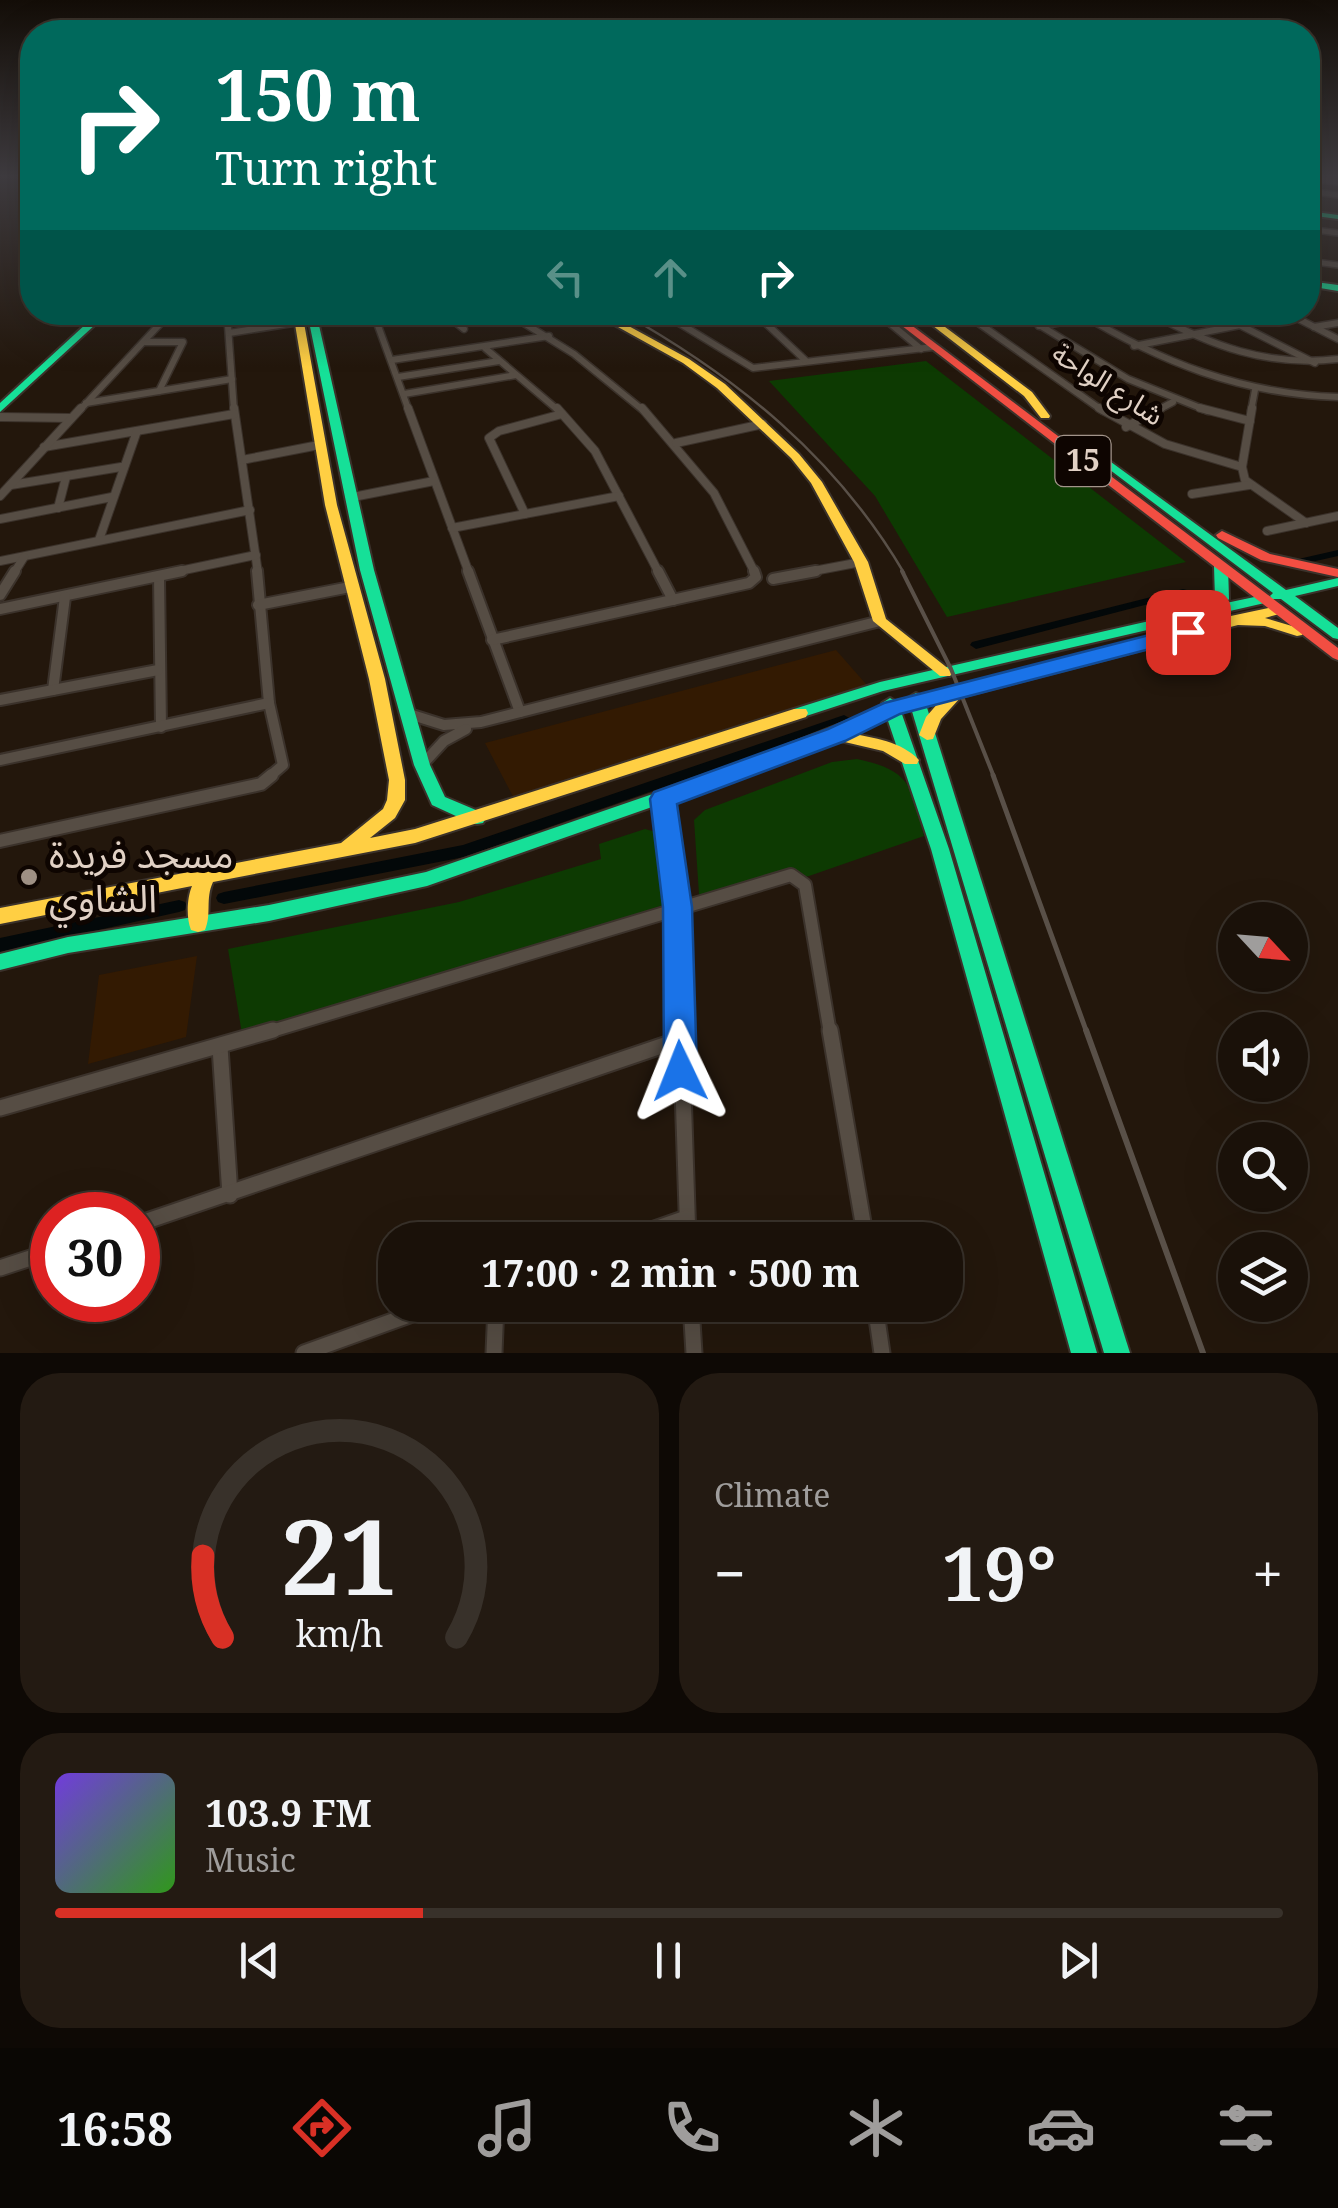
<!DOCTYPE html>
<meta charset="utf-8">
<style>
:root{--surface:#1a1109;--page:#231a12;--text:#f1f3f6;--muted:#9f9d9c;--line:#38312a;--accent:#d93025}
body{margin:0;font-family:"Noto Serif","Noto Sans Arabic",serif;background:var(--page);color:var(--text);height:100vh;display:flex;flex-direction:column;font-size:38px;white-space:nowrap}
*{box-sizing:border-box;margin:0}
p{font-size:32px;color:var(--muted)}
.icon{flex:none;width:55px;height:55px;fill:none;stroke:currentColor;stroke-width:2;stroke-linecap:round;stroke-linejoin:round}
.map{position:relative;height:1353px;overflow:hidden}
.side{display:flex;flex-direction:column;gap:20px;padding:20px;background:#0e0905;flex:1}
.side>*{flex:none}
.hud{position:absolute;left:20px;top:20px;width:1300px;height:305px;border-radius:40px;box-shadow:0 10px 40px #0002,0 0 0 2px var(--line);background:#00695c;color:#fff;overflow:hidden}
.needle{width:65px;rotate:116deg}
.controls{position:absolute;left:1218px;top:902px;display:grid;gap:20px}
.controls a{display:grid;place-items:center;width:90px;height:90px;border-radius:50%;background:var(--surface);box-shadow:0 10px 40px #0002,0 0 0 2px var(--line);font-size:50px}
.speed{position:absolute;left:30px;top:1192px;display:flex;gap:20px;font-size:50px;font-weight:700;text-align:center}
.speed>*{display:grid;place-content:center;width:130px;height:130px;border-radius:50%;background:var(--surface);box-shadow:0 10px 40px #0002,0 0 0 2px var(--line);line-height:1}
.speed .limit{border:15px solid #d22;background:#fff;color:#111}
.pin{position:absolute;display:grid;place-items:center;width:85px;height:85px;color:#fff;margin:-42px;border-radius:20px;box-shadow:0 5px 15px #0006}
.me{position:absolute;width:110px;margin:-55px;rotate:358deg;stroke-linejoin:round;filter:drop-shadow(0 0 8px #0008)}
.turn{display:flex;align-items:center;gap:35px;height:210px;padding:0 30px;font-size:45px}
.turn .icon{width:130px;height:130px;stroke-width:2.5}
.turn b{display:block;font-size:70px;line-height:85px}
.lanes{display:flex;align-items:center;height:95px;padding:0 30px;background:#0003;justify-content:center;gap:50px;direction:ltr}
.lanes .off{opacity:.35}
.big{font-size:75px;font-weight:700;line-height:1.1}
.side .card{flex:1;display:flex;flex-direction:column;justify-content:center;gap:15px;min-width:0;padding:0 35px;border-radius:40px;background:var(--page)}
.side .dial{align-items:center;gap:0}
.dial svg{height:260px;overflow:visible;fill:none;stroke:var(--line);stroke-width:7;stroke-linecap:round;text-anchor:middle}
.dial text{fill:var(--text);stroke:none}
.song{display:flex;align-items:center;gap:30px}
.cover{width:120px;height:120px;border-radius:15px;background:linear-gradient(135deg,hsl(260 70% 55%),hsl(110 70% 35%))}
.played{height:10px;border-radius:5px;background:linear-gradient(90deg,var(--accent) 30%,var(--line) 30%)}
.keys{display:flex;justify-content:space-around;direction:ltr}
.heat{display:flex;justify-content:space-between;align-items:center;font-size:55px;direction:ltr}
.side .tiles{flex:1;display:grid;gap:20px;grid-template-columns:1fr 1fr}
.card:last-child{grid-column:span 2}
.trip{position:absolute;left:378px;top:1222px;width:585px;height:100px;border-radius:40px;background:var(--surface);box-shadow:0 10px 40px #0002,0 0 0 2px var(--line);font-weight:700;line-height:100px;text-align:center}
.dock{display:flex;height:160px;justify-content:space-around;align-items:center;background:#0a0704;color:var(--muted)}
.dock .icon{width:70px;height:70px}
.dock .on{color:var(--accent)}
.dock b{font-size:45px;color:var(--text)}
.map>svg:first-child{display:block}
.built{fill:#331a02}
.green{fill:#0d3a02}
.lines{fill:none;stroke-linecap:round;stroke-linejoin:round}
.canal{fill:#030809;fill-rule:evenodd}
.street-far5-casing{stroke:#3b322b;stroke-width:8}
.street-far4-casing{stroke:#3b322b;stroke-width:9}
.street-far3-casing{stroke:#3b322b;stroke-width:10}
.street-far2-casing{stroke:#3b322b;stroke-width:14}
.street-far1-casing{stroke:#3b322b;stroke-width:16}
.street-casing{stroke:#3b322b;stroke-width:19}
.fast-casing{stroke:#3b322b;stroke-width:4}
.slow-casing{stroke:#3b322b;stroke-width:4}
.jam-casing{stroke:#3b322b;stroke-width:4}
.street-far5{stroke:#564d44;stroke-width:5}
.street-far4{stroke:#564d44;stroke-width:6}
.street-far3{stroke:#564d44;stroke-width:8}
.street-far2{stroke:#564d44;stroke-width:10}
.street-far1{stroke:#564d44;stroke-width:12}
.street{stroke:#564d44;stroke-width:15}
.fast{fill:#16e098;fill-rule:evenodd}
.slow{fill:#ffcf43;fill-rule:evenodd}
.jam{fill:#f24e42;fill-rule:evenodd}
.rail-far3{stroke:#595048;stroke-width:2.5}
.rail-far2{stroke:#595048;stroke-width:4}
.rail-far1{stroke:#595048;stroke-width:5}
.rail{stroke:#595048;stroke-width:6}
.route{fill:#1a73e8;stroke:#114b97;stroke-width:2.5}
.poi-dot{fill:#9e9084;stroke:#0e0501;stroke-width:4}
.labels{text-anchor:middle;stroke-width:10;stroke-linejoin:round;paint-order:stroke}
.far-street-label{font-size:28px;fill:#e1d1c5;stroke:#0e0501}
.shield{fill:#0e0501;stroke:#a2948a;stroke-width:2.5}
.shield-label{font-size:30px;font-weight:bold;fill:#e1d1c5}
.near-poi-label{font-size:38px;fill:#e1d1c5;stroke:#0e0501;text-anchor:start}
</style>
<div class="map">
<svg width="1338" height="1353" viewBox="0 0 1338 1353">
<rect width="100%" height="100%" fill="#23170c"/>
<g class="built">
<polygon points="836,650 873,692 519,808 485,743"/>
<polygon points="197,956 186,1037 88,1064 99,975"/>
</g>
<g class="green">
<polygon points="926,361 1186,562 947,617 875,496 769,381"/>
<path d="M857,759C911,770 912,787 924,836L809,876L711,903L699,894L694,820L705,810L832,762Z"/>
<polygon points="645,829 663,834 670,903 243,1040 228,949 459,902 601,859 599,844"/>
</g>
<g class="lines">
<g class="canal">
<polygon points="1338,550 1338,556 1298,565 1293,562 1294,560"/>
<polygon points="1183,589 1187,590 1189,592 1187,594 976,649 970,645 972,642"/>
<polygon points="844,715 851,719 849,722 464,857 224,904 218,902 216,898 218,894 224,892 463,845"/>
<polygon points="179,900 185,902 187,906 185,910 179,912 0,952 0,938"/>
</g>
<g class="street-far5-casing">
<g id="street-far5">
<polyline points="1308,179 1338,182"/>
<polyline points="1308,191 1338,195"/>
<polyline points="1308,229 1338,233"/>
<polyline points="1308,261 1338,265"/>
</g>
</g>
<g class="street-far4-casing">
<g id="street-far4">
<polyline points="227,312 234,411"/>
<polyline points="373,312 409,411"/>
<polyline points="443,312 464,329"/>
<polyline points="506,312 574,354 644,411"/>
<polyline points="963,312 1103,411"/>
<polyline points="1018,312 1128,379 1208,411"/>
<path d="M1078,312C1160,362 1241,394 1338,397"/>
<path d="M1149,312C1211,346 1267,367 1338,359"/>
<polyline points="1214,312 1315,363"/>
<polyline points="1285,312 1338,339"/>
<polyline points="895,318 886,320 921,349"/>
<polyline points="679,323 753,368 933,347"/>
<polyline points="679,323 755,313 805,360"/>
<polyline points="1039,326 1085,318"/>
<polyline points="1314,327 1338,323"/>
<polyline points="229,333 299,322"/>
<polyline points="145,342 183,342 159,391"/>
<polyline points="1134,346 1240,325"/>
<polyline points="485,348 559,411"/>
<polyline points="392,360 549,336"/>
<polyline points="398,377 499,361"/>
<polyline points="404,394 516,375"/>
<polyline points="86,403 232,379"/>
<polyline points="79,411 171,312"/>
<polyline points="1156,411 1173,402"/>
<polyline points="1251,411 1255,390"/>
</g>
</g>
<g class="street-far3-casing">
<g id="street-far3">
<polyline points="234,408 258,573"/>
<polyline points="408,408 469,573"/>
<polyline points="557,408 595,451 659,573"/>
<polyline points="642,408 714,493 755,573"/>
<polyline points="1099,408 1165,444 1242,467"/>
<polyline points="1200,408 1250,421"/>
<polyline points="1252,408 1242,467 1245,480 1306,523"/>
<polyline points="0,417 71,418"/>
<polyline points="1126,427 1161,408"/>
<polyline points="676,443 763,424"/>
<polyline points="44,447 234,414"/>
<polyline points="242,460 319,445"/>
<polyline points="11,485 121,467"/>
<polyline points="1192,494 1249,485"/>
<polyline points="0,496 81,408"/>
<polyline points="353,497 434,481"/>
<polyline points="58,508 66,477"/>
<polyline points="525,514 489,438 499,431 562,414"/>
<polyline points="0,519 112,497"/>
<polyline points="452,528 619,496"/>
<polyline points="1267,531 1338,516"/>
<polyline points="99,540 137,431"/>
<polyline points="0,561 250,510"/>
<polyline points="14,573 24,557"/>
<polyline points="170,573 256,555"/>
<polyline points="803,573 861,562"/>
</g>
</g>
<g class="street-far2-casing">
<g id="street-far2">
<polyline points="257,571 269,703 283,765 269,777"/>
<polyline points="468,571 520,712"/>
<polyline points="658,571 673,600"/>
<polyline points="159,577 161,727"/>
<polyline points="773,579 816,571"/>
<polyline points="0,595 15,571"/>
<polyline points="258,605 350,587"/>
<polyline points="0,609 182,571"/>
<polyline points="492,640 749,583 756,577 754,571"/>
<polyline points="53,690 65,597"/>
<polyline points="0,700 158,670"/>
<polyline points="409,714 444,725 481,722 880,621"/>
<polyline points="0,760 269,703"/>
<polyline points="422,765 444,741 466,729"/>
</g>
</g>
<g class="street-far1-casing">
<g id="street-far1">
<polyline points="663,799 677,907 681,1033"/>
<polyline points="0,841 261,784 272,775"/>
<polyline points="265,1033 791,875 805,885 830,1033"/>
</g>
</g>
<g class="street-casing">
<g id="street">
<polyline points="681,1030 688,1240"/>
<polyline points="830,1030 866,1240"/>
<polyline points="220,1047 230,1195"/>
<polyline points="0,1108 273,1030"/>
<polyline points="138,1224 679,1040"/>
<polyline points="623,1240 686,1218"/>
<polyline points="0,1268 52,1251"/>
<polyline points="691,1305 694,1353"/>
<polyline points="875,1305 882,1353"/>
<polyline points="304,1353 437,1305"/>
<polyline points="494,1353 496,1305"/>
</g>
</g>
<g class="fast-casing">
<g id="fast">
<polygon points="1308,211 1338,215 1338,219 1308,215"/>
<polygon points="1308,281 1338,285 1338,291 1308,286"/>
<polygon points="99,312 109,312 0,412 0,403"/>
<polygon points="307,312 316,312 374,570 430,765 445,797 483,813 486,818 483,823 477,824 471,823 432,805 414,765 360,570"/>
<polygon points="1085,443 1286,590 1338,578 1338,586 1295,596 1338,628 1338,639 1333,638 1281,599 1272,599 1270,596 1273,593 1081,448 1079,446"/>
<polygon points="1221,562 1228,566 1229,599 1226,603 1264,595 1269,596 1271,599 1269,602 883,691 800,718 792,713 794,709 880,682 1211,607 1215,599 1214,566"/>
<polygon points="916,693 924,698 1130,1353 1104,1353 908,698"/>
<polygon points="890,698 898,703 949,849 1097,1353 1071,1353 931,849 882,703"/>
<polygon points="740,764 746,766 748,770 746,774 427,886 269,921 68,953 0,970 0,954 68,937 269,905 426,872"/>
</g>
</g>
<g class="slow-casing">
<g id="slow">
<path d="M293,312H302L337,505L385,679L405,780V800L395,818L370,838L415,829L794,709H806L808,713L806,717L415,843L213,882C205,899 212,914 205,930L198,932L191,930C186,918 187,898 192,886L0,924V908L341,843L383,809L387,800L389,780L369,679L325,505Z"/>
<polygon points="591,312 603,312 689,359 725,384 799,454 822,482 868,562 886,619 950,670 952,673 950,676 940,676 873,621 854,562 811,483 791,458 717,388 683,363"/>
<polygon points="915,312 925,312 1032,392 1050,416 1049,418 1041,418 1024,396"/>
<path d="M1278,606L1283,607L1285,610L1283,613L1265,618L1302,629L1304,632L1302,635L1297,636L1265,626L1238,625L961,697L941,719L933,739L927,740L919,735L926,717L939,702L898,713L849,733C874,738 901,741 919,760L917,764H905L883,751L832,739L746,774H734L732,770L734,766L888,705L1224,619L1226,617Z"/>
</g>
</g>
<g class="jam-casing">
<g id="jam">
<polygon points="884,312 894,312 1338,648 1338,660 1333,658"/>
<polygon points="1222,531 1270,554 1338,569 1338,577 1261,560 1218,538 1216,535"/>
</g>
</g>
<use href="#street-far5" class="street-far5"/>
<use href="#street-far4" class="street-far4"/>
<use href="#street-far3" class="street-far3"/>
<use href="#street-far2" class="street-far2"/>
<use href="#street-far1" class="street-far1"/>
<use href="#street" class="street"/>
<use href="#fast" class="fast"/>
<use href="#slow" class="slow"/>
<use href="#jam" class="jam"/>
<path class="rail-far3" d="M621,312C737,377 836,457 904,573"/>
<polyline class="rail-far2" points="902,571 951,669 994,777"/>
<polyline class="rail-far1" points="993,775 1087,1033"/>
<polyline class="rail" points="1086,1030 1203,1353"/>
</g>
<linearGradient id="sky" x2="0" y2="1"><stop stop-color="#130d07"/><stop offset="0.48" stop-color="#3f3c40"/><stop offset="1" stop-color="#3f3c40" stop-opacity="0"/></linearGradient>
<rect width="1338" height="367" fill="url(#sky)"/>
<polygon class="route" points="1188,625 1199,632 1196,637 900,714 845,741 677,804 692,907 697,1071 692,1082 680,1086 669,1082 664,1071 663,907 650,799 654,792 828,729 884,703"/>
<circle class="poi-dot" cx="29" cy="877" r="10"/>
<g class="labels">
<g class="far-street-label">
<text transform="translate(1108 384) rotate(33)" y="10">شارع الواحة</text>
</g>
<rect class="shield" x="1055.5" y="436" width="55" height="50" rx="8"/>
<g class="shield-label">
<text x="1083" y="471">15</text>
</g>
<g class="near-poi-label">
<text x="49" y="868">مسجد فريدة<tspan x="49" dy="44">الشاوي</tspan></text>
</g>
</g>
</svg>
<div class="controls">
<a><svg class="needle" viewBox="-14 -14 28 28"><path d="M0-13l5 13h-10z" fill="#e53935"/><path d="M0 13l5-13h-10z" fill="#9f9d9c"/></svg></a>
<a><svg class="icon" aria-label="sound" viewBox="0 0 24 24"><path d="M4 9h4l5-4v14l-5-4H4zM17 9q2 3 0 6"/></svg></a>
<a><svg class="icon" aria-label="search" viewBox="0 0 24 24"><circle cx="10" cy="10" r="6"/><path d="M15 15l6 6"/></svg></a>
<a><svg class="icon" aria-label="layers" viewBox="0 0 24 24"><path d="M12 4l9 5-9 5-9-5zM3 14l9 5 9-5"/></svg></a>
</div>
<div class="speed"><div class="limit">30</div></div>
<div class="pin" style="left:1188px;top:632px;background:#d93025"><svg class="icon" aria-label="arrive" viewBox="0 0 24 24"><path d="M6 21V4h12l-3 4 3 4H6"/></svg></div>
<svg class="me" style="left:680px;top:1071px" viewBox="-20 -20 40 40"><path d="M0-17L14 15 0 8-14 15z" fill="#1a73e8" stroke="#fff" stroke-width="4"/></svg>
<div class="trip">17:00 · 2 min · 500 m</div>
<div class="hud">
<div class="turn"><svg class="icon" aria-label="right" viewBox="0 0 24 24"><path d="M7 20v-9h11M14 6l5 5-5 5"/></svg><div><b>150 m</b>Turn right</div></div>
<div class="lanes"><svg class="icon off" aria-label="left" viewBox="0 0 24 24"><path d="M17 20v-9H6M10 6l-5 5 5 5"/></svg><svg class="icon off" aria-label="ahead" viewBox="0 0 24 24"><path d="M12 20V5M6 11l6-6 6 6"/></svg><svg class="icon" aria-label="right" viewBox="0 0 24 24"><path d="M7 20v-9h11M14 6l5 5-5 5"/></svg></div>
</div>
</div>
<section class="side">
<div class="tiles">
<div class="card dial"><svg viewBox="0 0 100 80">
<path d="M14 69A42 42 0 1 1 86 69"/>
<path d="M14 69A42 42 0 0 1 8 44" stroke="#d93025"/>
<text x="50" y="56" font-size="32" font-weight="700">21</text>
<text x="50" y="72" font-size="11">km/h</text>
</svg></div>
<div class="card"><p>Climate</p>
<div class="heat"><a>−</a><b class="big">19°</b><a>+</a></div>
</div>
<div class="card">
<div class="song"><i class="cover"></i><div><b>103.9 FM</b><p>Music</p></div></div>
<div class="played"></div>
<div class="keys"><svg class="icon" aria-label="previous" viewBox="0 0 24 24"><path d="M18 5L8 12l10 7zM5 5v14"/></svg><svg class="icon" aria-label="pause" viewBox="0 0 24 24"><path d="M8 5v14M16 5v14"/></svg><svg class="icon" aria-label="next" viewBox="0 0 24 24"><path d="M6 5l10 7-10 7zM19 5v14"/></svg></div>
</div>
</div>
</section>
<nav class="dock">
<b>16:58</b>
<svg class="icon on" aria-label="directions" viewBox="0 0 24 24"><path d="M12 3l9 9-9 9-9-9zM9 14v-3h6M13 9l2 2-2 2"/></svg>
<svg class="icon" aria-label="music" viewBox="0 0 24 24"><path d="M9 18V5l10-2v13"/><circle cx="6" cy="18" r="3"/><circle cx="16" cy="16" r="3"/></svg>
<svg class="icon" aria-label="phone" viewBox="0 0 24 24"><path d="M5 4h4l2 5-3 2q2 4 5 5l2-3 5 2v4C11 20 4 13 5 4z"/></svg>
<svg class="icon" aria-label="climate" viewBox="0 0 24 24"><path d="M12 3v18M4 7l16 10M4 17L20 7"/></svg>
<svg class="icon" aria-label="car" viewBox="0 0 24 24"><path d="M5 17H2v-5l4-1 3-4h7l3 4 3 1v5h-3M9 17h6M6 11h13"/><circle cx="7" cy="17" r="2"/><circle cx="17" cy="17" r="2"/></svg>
<svg class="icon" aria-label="filters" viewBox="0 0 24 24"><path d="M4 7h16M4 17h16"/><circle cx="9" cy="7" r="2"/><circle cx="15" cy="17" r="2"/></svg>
</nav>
